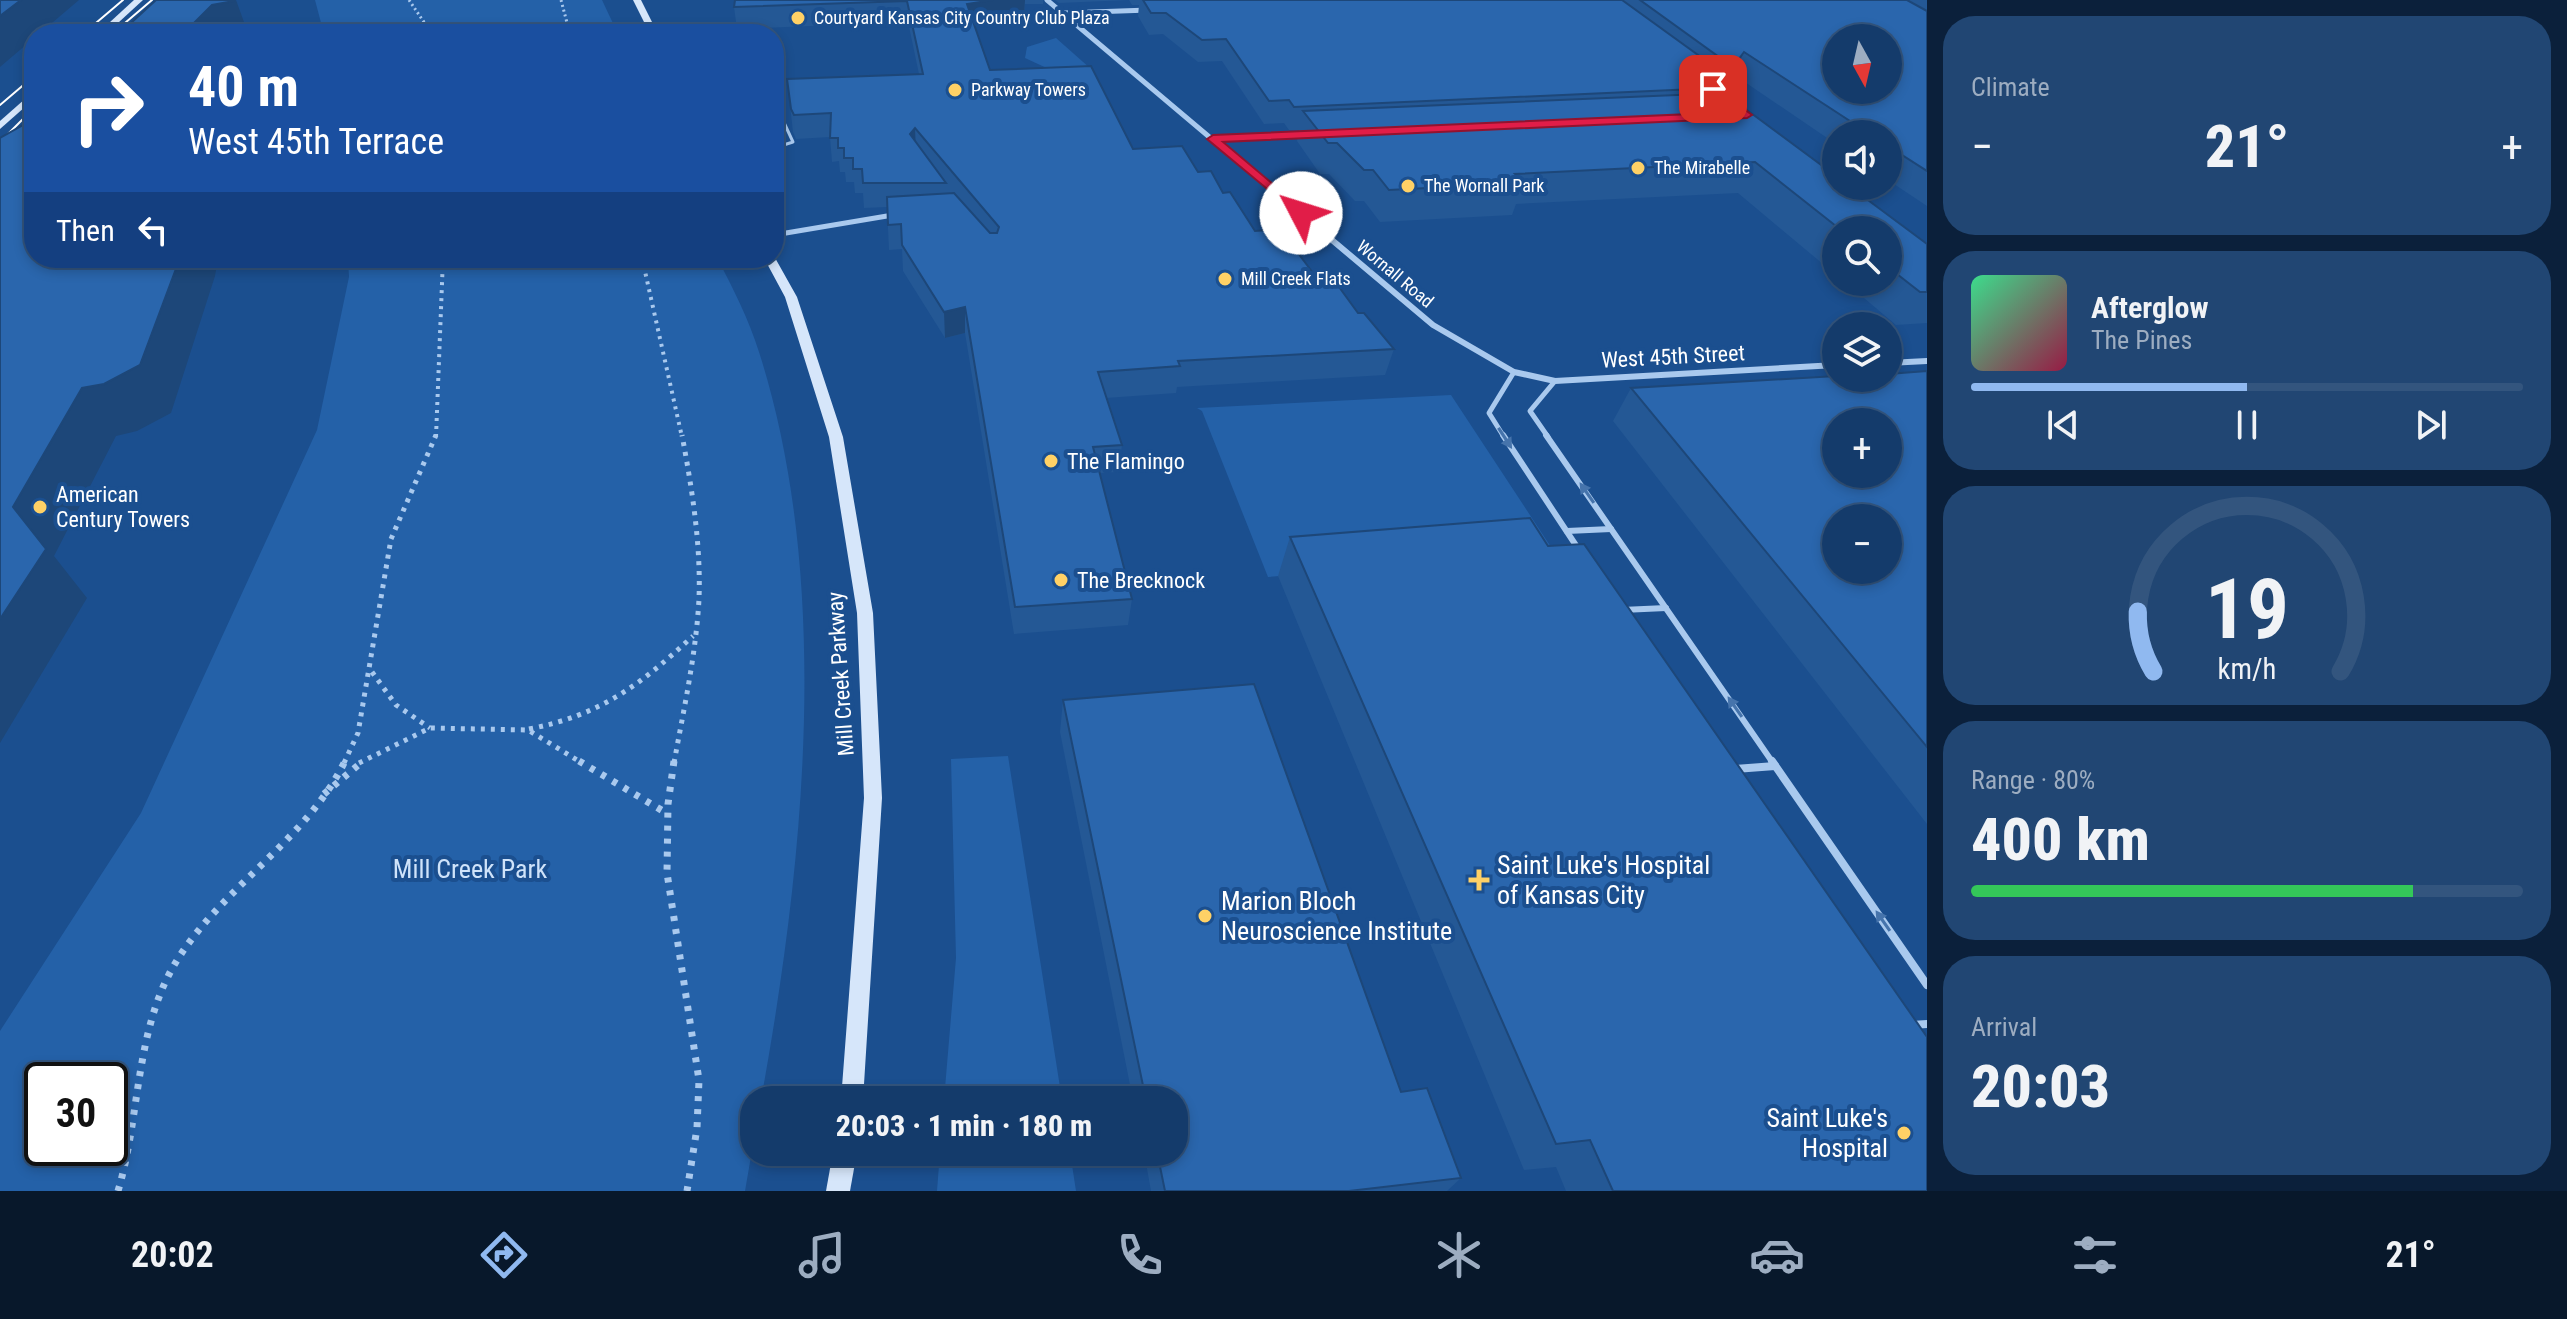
<!DOCTYPE html>
<meta charset="utf-8">
<style>
:root{--surface:#143b6b;--page:#214673;--text:#f1f3f6;--muted:#9dadc1;--line:#33557e;--accent:#90b9f0}
body{margin:0;font-family:"Roboto Condensed",sans-serif;background:var(--page);color:var(--text);height:100vh;display:flex;flex-direction:column;font-size:30px;white-space:nowrap}
*{box-sizing:border-box;margin:0}
p{font-size:26px;color:var(--muted)}
.icon{flex:none;width:44px;height:44px;fill:none;stroke:currentColor;stroke-width:2;stroke-linecap:round;stroke-linejoin:round}
.map{position:relative;flex:1;overflow:hidden}
.details{display:flex;flex-direction:column;gap:16px;padding:16px;background:#0b203b;width:640px}
.details>*{flex:none}
.banner{position:absolute;left:24px;top:24px;width:760px;height:244px;border-radius:32px;box-shadow:0 4px 12px #0003,0 0 0 2px var(--line);background:#1a4fa0;color:#fff;overflow:hidden}
.needle{width:52px;rotate:172deg}
.tools{position:absolute;left:1822px;top:24px;display:grid;gap:16px}
.tools a{display:grid;place-items:center;width:80px;height:80px;border-radius:50%;background:var(--surface);box-shadow:0 4px 12px #0003,0 0 0 2px var(--line);font-size:40px}
.speed{position:absolute;left:24px;top:1062px;display:flex;gap:16px;font-size:40px;font-weight:700;text-align:center}
.speed>*{display:grid;place-content:center;width:104px;height:104px;border-radius:50%;background:var(--surface);box-shadow:0 4px 12px #0003,0 0 0 2px var(--line);line-height:1}
.speed .limit{border:4px solid #111;border-radius:12px;background:#fff;color:#111}
.pin{position:absolute;display:grid;place-items:center;width:68px;height:68px;color:#fff;margin:-34px;border-radius:16px;box-shadow:0 4px 12px #0006}
.me{position:absolute;width:88px;margin:-44px;rotate:310deg;stroke-linejoin:round;filter:drop-shadow(0 0 6px #0008)}
.turn{display:flex;align-items:center;gap:28px;height:168px;padding:0 32px;font-size:36px}
.turn .icon{width:104px;height:104px;stroke-width:2.5}
.turn b{display:block;font-size:56px;line-height:68px}
.then{display:flex;align-items:center;height:76px;padding:0 32px;background:#0003;gap:16px;font-size:30px}
.big{font-size:60px;font-weight:800;line-height:1.1}
.details .tile{flex:1;display:flex;flex-direction:column;justify-content:center;gap:12px;min-width:0;padding:0 28px;border-radius:32px;background:var(--page)}
.details .dial{align-items:center;gap:0}
.dial svg{height:208px;overflow:visible;fill:none;stroke:var(--line);stroke-width:7;stroke-linecap:round;text-anchor:middle}
.dial text{fill:var(--text);stroke:none}
.song{display:flex;align-items:center;gap:24px}
.cover{width:96px;height:96px;border-radius:12px;background:linear-gradient(135deg,hsl(150 70% 55%),hsl(340 70% 35%))}
.played{height:8px;border-radius:4px;background:linear-gradient(90deg,var(--accent) 50%,var(--line) 50%)}
.keys{display:flex;justify-content:space-around;direction:ltr}
.heat{display:flex;justify-content:space-between;align-items:center;font-size:44px;direction:ltr}
.charge{height:12px;border-radius:6px;background:linear-gradient(90deg,#34c759 80%,var(--line) 0)}
.trip{position:absolute;left:740px;top:1086px;width:448px;height:80px;border-radius:32px;background:var(--surface);box-shadow:0 4px 12px #0003,0 0 0 2px var(--line);font-weight:800;line-height:80px;text-align:center}
.tab-bar{display:flex;height:128px;justify-content:space-around;align-items:center;background:#08182b;color:var(--muted)}
.tab-bar .icon{width:56px;height:56px}
.tab-bar .current{color:var(--accent)}
.tab-bar b{font-size:36px;color:var(--text)}
main{display:flex;flex:1;min-height:0}
.map>svg:first-child{display:block}
.green{fill:#2461a8;fill-rule:evenodd}
.lines{fill:none;stroke-linecap:round;stroke-linejoin:round}
.path-far3{stroke:#a9c9ee;stroke-width:3;stroke-dasharray:2 3;stroke-linecap:butt}
.path-far2{stroke:#a9c9ee;stroke-width:4;stroke-dasharray:3 5;stroke-linecap:butt}
.path-far1{stroke:#a9c9ee;stroke-width:5;stroke-dasharray:4 6;stroke-linecap:butt}
.path{stroke:#a9c9ee;stroke-width:7;stroke-dasharray:5 8;stroke-linecap:butt}
.lane-far3{stroke:#a9c9ee;stroke-width:3}
.lane-far2{stroke:#a9c9ee;stroke-width:5}
.lane-far1{stroke:#a9c9ee;stroke-width:6}
.lane{stroke:#a9c9ee;stroke-width:8}
.street-far1{stroke:#a9c9ee;stroke-width:5}
.street{stroke:#a9c9ee;stroke-width:6}
.secondary{fill:#d6e6fa;fill-rule:evenodd}
.tram{stroke:#fff;stroke-width:2}
.wall{fill:#245895}
.shaded-wall{fill:#1d4779}
.building{fill:#2a66ad;stroke:#1d4779;stroke-width:2;fill-rule:evenodd}
.oneway{fill:#4674ac}
.route{fill:#e11d48;stroke:#92132f;stroke-width:2}
.poi-dot{fill:#ffd166;stroke:#1b4f8f;stroke-width:3}
.labels{text-anchor:middle;stroke-width:8;stroke-linejoin:round;paint-order:stroke}
.far-poi-label{font-size:18px;fill:#fff;stroke:#1b4f8f;text-anchor:start}
.far-street-label{font-size:18px;fill:#fff;stroke:#1b4f8f}
.street-label{font-size:22px;fill:#fff;stroke:#1b4f8f}
.poi-label{font-size:22px;fill:#fff;stroke:#1b4f8f;text-anchor:start}
.near-poi-label{font-size:26px;fill:#fff;stroke:#1b4f8f;text-anchor:start}
.near-park-label{font-size:26px;fill:#cfe3fa;stroke:#1b4f8f}
</style>
<main>
<div class="map">
<svg width="1927" height="1191" viewBox="0 0 1927 1191">
<rect width="100%" height="100%" fill="#1b4f8f"/>
<g class="green">
<polygon points="315,0 602,0 618,34 324,34"/>
<polygon points="1056,38 1091,69 1051,70 1025,58 1027,47"/>
<path d="M348,258H717C733,288 749,320 759,352C833,584 804,863 761,1100H754V1139L745,1191H0V1031L141,813L317,430L349,277ZM42,1080H110V1148H42Z"/>
<polygon points="1451,395 1574,582 1510,558 1268,577 1202,411 1197,408"/>
<polygon points="1008,756 1062,1100 944,1100 956,958 951,759"/>
<polygon points="940,1152 1070,1152 1076,1191 937,1191"/>
</g>
<g class="lines">
<g class="path-far3">
<polyline points="409,0 432,34"/>
<polyline points="561,0 570,34"/>
</g>
<g class="path-far2">
<polyline points="642,258 682,437"/>
<polyline points="436,437 443,258"/>
</g>
<g class="path-far1">
<polyline points="372,672 396,705 430,728"/>
<path d="M529,729C601,715 640,685 693,636"/>
<polyline points="344,763 358,733 391,539 436,435"/>
<polyline points="359,763 430,728 528,730 582,763"/>
<path d="M674,763C684,708 696,654 699,599C701,544 692,489 682,435"/>
</g>
<g class="path">
<polyline points="579,761 668,814"/>
<polyline points="674,761 668,804 667,873 699,1080 697,1128 687,1191"/>
<polyline points="324,794 363,761"/>
<path d="M118,1191C140,1118 135,1034 173,967C218,889 306,842 345,761"/>
</g>
<polyline class="lane-far3" points="774,101 793,142 774,148"/>
<g class="lane-far2">
<polyline points="774,235 893,215"/>
<polyline points="1504,437 1489,413 1514,372"/>
<polyline points="1548,437 1530,411 1555,381"/>
</g>
<g class="lane-far1">
<polyline points="1503,435 1579,550"/>
<polyline points="1546,435 1773,763"/>
<polyline points="1567,531 1611,529"/>
<polyline points="1622,610 1666,608"/>
</g>
<g class="lane">
<polyline points="1772,761 1927,985"/>
<polyline points="1735,769 1775,766"/>
<polyline points="1912,1025 1927,1024"/>
</g>
<g class="street-far1">
<polyline points="1047,0 1271,189"/>
<polyline points="1063,13 1149,10"/>
<polyline points="1214,139 1308,134"/>
</g>
<g class="street">
<polyline points="1269,187 1433,325 1514,372 1555,381 1836,365"/>
<polyline points="1888,363 1927,361"/>
</g>
<g class="secondary">
<polygon points="134,0 143,0 106,34 97,34"/>
<polygon points="633,0 641,0 658,34 650,34"/>
<polygon points="34,91 34,99 0,129 0,121"/>
<polygon points="774,256 797,297 843,437 873,613 882,798 863,1100 841,1100 864,798 857,613 829,437 785,297 764,258 774,258"/>
<polygon points="833,1152 857,1152 850,1191 826,1191"/>
</g>
<g class="tram">
<polyline points="83,34 123,0"/>
<polyline points="112,34 152,0"/>
<polyline points="0,105 34,76"/>
<polyline points="0,142 34,108"/>
</g>
</g>
<g class="wall">
<polygon points="735,0 1043,0 1043,4 1025,4 1024,17 974,24 990,70 1133,149 1198,172 1223,193 1255,231 1316,277 1358,313 1394,349 1385,375 1177,387 1176,393 1106,398 1122,445 1118,472 1100,473 1132,599 1128,625 1014,634 965,333 945,338 903,271 902,249 889,250 887,207 864,208 863,193 855,193 854,182 846,182 845,172 840,172 839,161 832,162 830,137 796,139 793,132 787,79 919,74 908,22 737,29 734,7"/>
<polygon points="1055,0 1927,0 1927,206 1888,180 1888,134 1836,134 1836,144 1733,74 1722,89 1720,88 1718,93 1927,244 1927,323 1896,325 1845,282 1888,282 1888,230 1836,230 1836,275 1738,193 1516,204 1512,215 1380,222 1364,201 1355,201 1329,174 1320,174 1297,141 1299,130 1289,130 1284,123 1264,124 1222,61 1198,62 1163,34 1149,35 1138,16 1139,5 1132,5 1129,0 1059,3"/>
<polygon points="1927,371 1927,824 1613,421 1631,388"/>
<polygon points="1290,537 1927,1191 1566,1191 1556,1167 1524,1170 1278,576"/>
<polygon points="1063,700 1401,1092 1461,1178 1447,1191 1151,1191 1144,1152 1174,1152 1174,1100 1133,1100 1060,732"/>
</g>
<g class="shaded-wall">
<polygon points="21,0 79,0 39,34 34,34 34,38 0,67 0,16"/>
<polygon points="236,0 244,22 222,26 215,34 183,34 212,5"/>
<polygon points="993,0 1025,0 1024,17 967,25 967,4"/>
<polygon points="1744,52 1733,74 1722,89 1733,67"/>
<polygon points="1727,76 1716,98 1706,111 1717,88"/>
<polygon points="915,128 916,152 910,134"/>
<polygon points="180,258 218,258 215,276 171,413 137,431 116,436 54,556 87,598 0,743 0,619 13,507 82,388"/>
<polygon points="965,307 965,333 945,338 944,312"/>
</g>
<g class="building">
<polygon points="0,0 21,0 0,16"/>
<polygon points="156,0 234,0 234,1 212,5 183,34 119,34"/>
<polygon points="735,0 993,0 967,4 990,70 1091,66 1133,149 1182,146 1198,172 1211,171 1223,193 1230,192 1255,231 1280,229 1316,277 1331,276 1358,313 1364,313 1394,349 1178,361 1180,366 1098,372 1122,445 1093,447 1132,599 1015,607 965,307 944,312 902,245 901,224 888,225 887,197 954,193 990,233 997,233 999,227 915,128 910,134 946,183 863,183 862,169 853,169 853,158 844,158 844,148 838,148 838,138 830,138 831,113 794,115 791,109 787,79 923,74 907,1 734,7"/>
<polygon points="1143,0 1622,0 1727,76 1717,88 1294,107 1289,100 1269,101 1226,39 1202,40 1166,13 1151,13"/>
<path d="M1640,0H1907L1927,11V171L1888,146V134H1870L1744,52L1733,67ZM1836,38H1888V90H1836Z"/>
<polygon points="1724,93 1836,176 1836,186 1849,186 1927,244 1927,292 1920,292 1888,267 1888,230 1841,230 1755,162 1515,174 1524,183 1389,190 1373,170 1364,170 1337,143 1328,143 1303,111"/>
<polygon points="34,119 34,258 180,258 140,365 104,384 82,388 13,507 46,549 0,619 0,138"/>
<path d="M1927,371V747L1631,388L1836,376V378H1888V374ZM1836,422H1888V474H1836ZM1836,518H1888V570H1836Z"/>
<polygon points="1530,518 1548,546 1584,544 1927,1037 1927,1191 1613,1191 1590,1140 1556,1144 1290,537"/>
<polygon points="1254,684 1401,1092 1427,1088 1461,1178 1349,1191 1165,1191 1157,1152 1174,1152 1174,1100 1146,1100 1063,700"/>
</g>
<defs><path id="oneway-solid" d="M-6-.8H1V-3.2L6.5 0L1 3.2V.8H-6Z" transform="scale(2)"/></defs>
<g class="oneway">
<use href="#oneway-solid" transform="translate(1505 438) rotate(57)"/>
<use href="#oneway-solid" transform="translate(1587 493) rotate(-125)"/>
<use href="#oneway-solid" transform="translate(1735 707) rotate(-125)"/>
<use href="#oneway-solid" transform="translate(1883 921) rotate(-125)"/>
</g>
<polygon class="route" points="1709,87 1716,87 1752,115 1747,118 1223,142 1305,211 1307,213 1301,217 1207,139 1213,135 1736,112 1709,91"/>
<g class="poi-dot">
<circle cx="798" cy="18" r="8"/>
<circle cx="955" cy="90" r="8"/>
<circle cx="1638" cy="168" r="8"/>
<circle cx="1408" cy="186" r="8"/>
<circle cx="1225" cy="279" r="8"/>
<circle cx="1051" cy="461" r="8"/>
<circle cx="40" cy="507" r="8"/>
<circle cx="1061" cy="580" r="8"/>
<path d="M1475 868h8v8h8v8h-8v8h-8v-8h-8v-8h8z"/>
<circle cx="1205" cy="916" r="8"/>
<circle cx="1904" cy="1133" r="8"/>
</g>
<g class="labels">
<g class="far-poi-label">
<text x="814" y="24">Courtyard Kansas City Country Club Plaza</text>
<text x="971" y="96">Parkway Towers</text>
<text x="1654" y="174">The Mirabelle</text>
<text x="1424" y="192">The Wornall Park</text>
<text x="1241" y="285">Mill Creek Flats</text>
</g>
<g class="far-street-label">
<text transform="translate(1395 274) rotate(40)" y="6">Wornall Road</text>
</g>
<g class="street-label">
<text transform="translate(1673 356) rotate(-3)" y="8">West 45th Street</text>
<text transform="translate(840 674) rotate(-94)" y="8">Mill Creek Parkway</text>
</g>
<g class="poi-label">
<text x="1067" y="469">The Flamingo</text>
<text x="56" y="502">American<tspan x="56" dy="25">Century Towers</tspan></text>
<text x="1077" y="588">The Brecknock</text>
</g>
<g class="near-poi-label">
<text x="1497" y="874">Saint Luke's Hospital<tspan x="1497" dy="30">of Kansas City</tspan></text>
<text x="1221" y="910">Marion Bloch<tspan x="1221" dy="30">Neuroscience Institute</tspan></text>
<text x="1888" y="1127" text-anchor="end">Saint Luke's<tspan x="1888" dy="30">Hospital</tspan></text>
</g>
<g class="near-park-label">
<text x="470" y="878">Mill Creek Park</text>
</g>
</g>
</svg>
<div class="tools">
<a><svg class="needle" viewBox="-14 -14 28 28"><path d="M0-13l5 13h-10z" fill="#e53935"/><path d="M0 13l5-13h-10z" fill="#9dadc1"/></svg></a>
<a><svg class="icon" aria-label="sound" viewBox="0 0 24 24"><path d="M4 9h4l5-4v14l-5-4H4zM17 9q2 3 0 6"/></svg></a>
<a><svg class="icon" aria-label="search" viewBox="0 0 24 24"><circle cx="10" cy="10" r="6"/><path d="M15 15l6 6"/></svg></a>
<a><svg class="icon" aria-label="layers" viewBox="0 0 24 24"><path d="M12 4l9 5-9 5-9-5zM3 14l9 5 9-5"/></svg></a>
<a>+</a>
<a>−</a>
</div>
<div class="speed"><div class="limit">30</div></div>
<div class="pin" style="left:1713px;top:89px;background:#d93025"><svg class="icon" aria-label="arrive" viewBox="0 0 24 24"><path d="M6 21V4h12l-3 4 3 4H6"/></svg></div>
<svg class="me" style="left:1301px;top:213px" viewBox="-20 -20 40 40"><circle r="19" fill="#fff"/><path d="M0-13L10 11 0 6-10 11z" fill="#e11d48"/></svg>
<div class="trip">20:03 · 1 min · 180 m</div>
<div class="banner">
<div class="turn"><svg class="icon" aria-label="right" viewBox="0 0 24 24"><path d="M7 20v-9h11M14 6l5 5-5 5"/></svg><div><b>40 m</b>West 45th Terrace</div></div>
<div class="then">Then<svg class="icon" aria-label="left" viewBox="0 0 24 24"><path d="M17 20v-9H6M10 6l-5 5 5 5"/></svg></div>
</div>
</div>
<section class="details">
<div class="tile"><p>Climate</p>
<div class="heat"><a>−</a><b class="big">21°</b><a>+</a></div>
</div>
<div class="tile">
<div class="song"><i class="cover"></i><div><b>Afterglow</b><p>The Pines</p></div></div>
<div class="played"></div>
<div class="keys"><svg class="icon" aria-label="previous" viewBox="0 0 24 24"><path d="M18 5L8 12l10 7zM5 5v14"/></svg><svg class="icon" aria-label="pause" viewBox="0 0 24 24"><path d="M8 5v14M16 5v14"/></svg><svg class="icon" aria-label="next" viewBox="0 0 24 24"><path d="M6 5l10 7-10 7zM19 5v14"/></svg></div>
</div>
<div class="tile dial"><svg viewBox="0 0 100 80">
<path d="M14 69A42 42 0 1 1 86 69"/>
<path d="M14 69A42 42 0 0 1 8 46" stroke="#90b9f0"/>
<text x="50" y="56" font-size="32" font-weight="700">19</text>
<text x="50" y="72" font-size="11">km/h</text>
</svg></div>
<div class="tile"><p>Range · 80%</p><b class="big">400 km</b><div class="charge"></div></div>
<div class="tile"><p>Arrival</p><b class="big">20:03</b></div>
</section>
</main>
<nav class="tab-bar">
<b>20:02</b>
<svg class="icon current" aria-label="directions" viewBox="0 0 24 24"><path d="M12 3l9 9-9 9-9-9zM9 14v-3h6M13 9l2 2-2 2"/></svg>
<svg class="icon" aria-label="music" viewBox="0 0 24 24"><path d="M9 18V5l10-2v13"/><circle cx="6" cy="18" r="3"/><circle cx="16" cy="16" r="3"/></svg>
<svg class="icon" aria-label="phone" viewBox="0 0 24 24"><path d="M5 4h4l2 5-3 2q2 4 5 5l2-3 5 2v4C11 20 4 13 5 4z"/></svg>
<svg class="icon" aria-label="climate" viewBox="0 0 24 24"><path d="M12 3v18M4 7l16 10M4 17L20 7"/></svg>
<svg class="icon" aria-label="car" viewBox="0 0 24 24"><path d="M5 17H2v-5l4-1 3-4h7l3 4 3 1v5h-3M9 17h6M6 11h13"/><circle cx="7" cy="17" r="2"/><circle cx="17" cy="17" r="2"/></svg>
<svg class="icon" aria-label="filters" viewBox="0 0 24 24"><path d="M4 7h16M4 17h16"/><circle cx="9" cy="7" r="2"/><circle cx="15" cy="17" r="2"/></svg>
<b>21°</b>
</nav>
